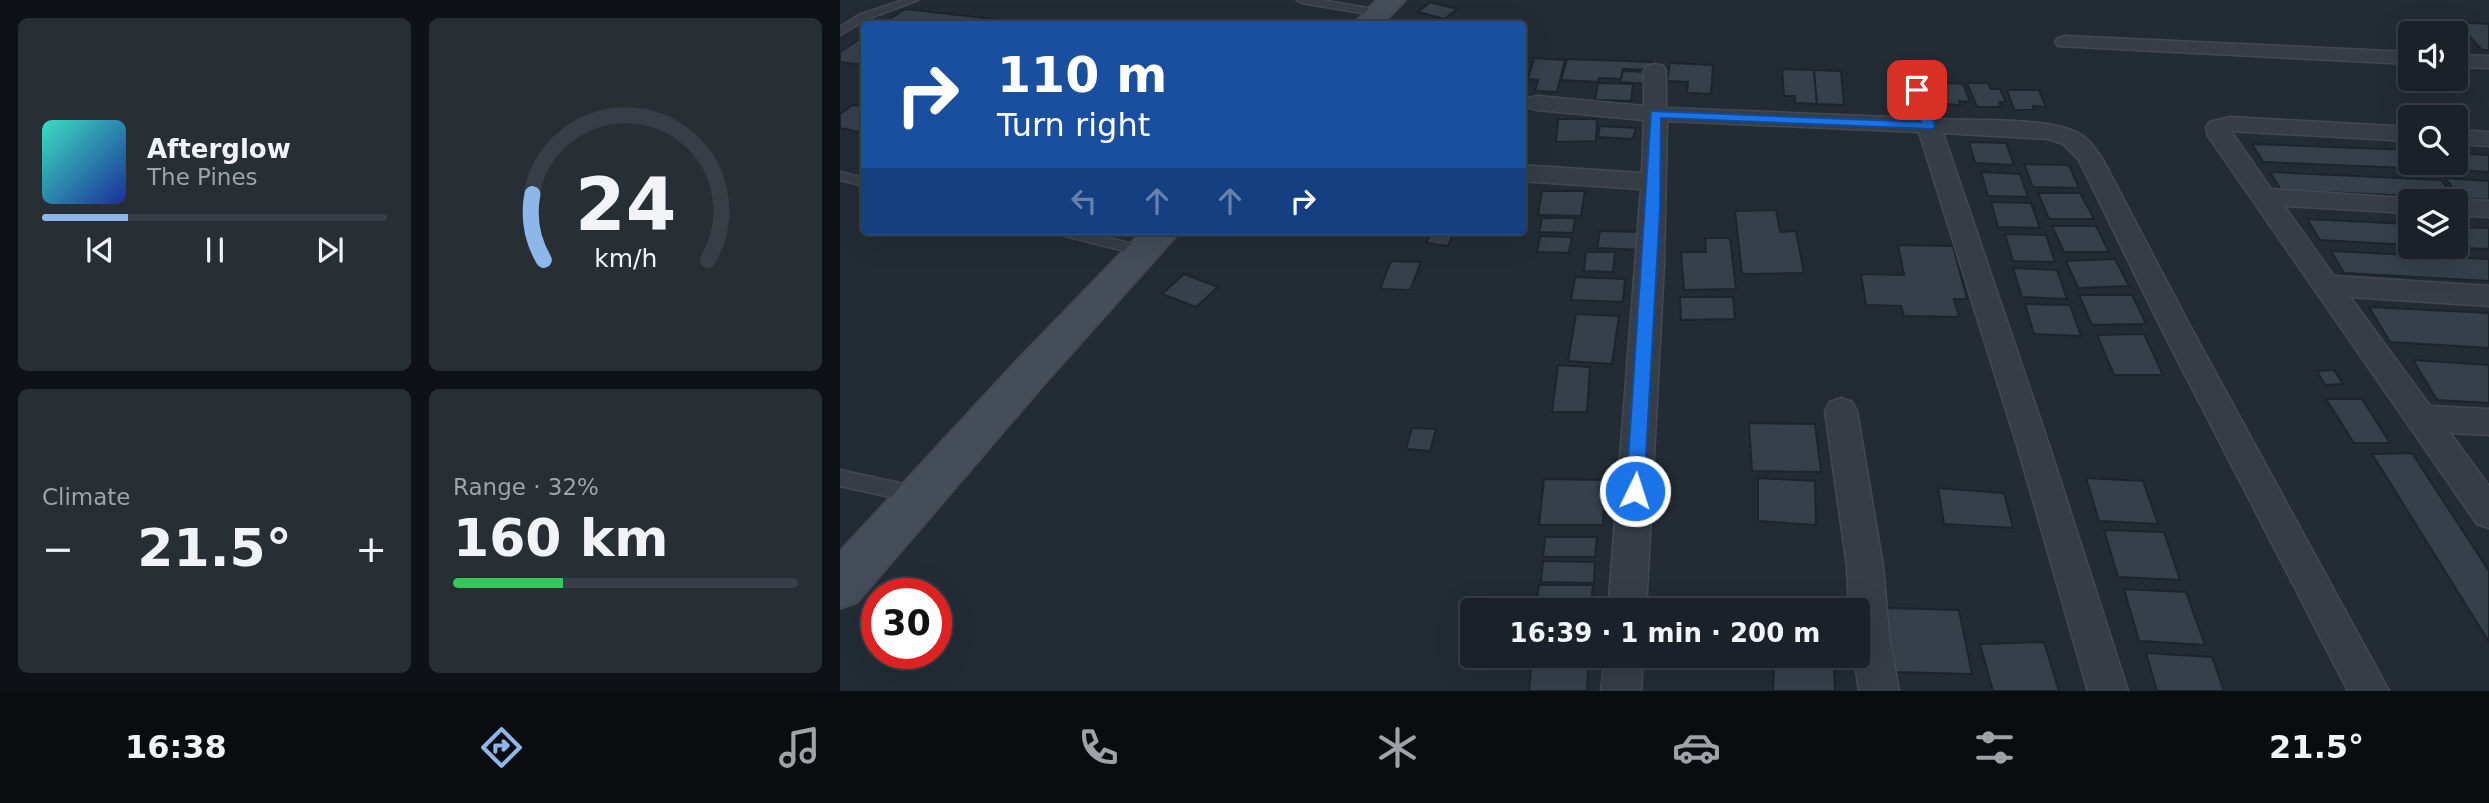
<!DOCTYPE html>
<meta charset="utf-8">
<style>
:root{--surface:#1a2128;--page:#272e34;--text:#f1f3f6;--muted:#9fa3a8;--line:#383e45;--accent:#8db7ea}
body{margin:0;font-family:"DejaVu Sans",sans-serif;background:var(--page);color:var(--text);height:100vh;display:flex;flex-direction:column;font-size:26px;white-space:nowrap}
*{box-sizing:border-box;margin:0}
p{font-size:23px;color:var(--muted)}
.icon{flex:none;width:38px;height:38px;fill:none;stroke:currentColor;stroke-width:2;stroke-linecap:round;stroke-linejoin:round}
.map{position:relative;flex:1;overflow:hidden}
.sheet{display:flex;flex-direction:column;gap:18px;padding:18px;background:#0e1216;width:840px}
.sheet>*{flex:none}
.top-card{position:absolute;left:21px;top:21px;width:665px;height:214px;border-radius:7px;box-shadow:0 7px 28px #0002,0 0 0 2px var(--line);background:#1a4fa0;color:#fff;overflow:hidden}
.tools{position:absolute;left:1558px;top:21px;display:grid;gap:14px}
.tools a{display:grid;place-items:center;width:70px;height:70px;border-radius:7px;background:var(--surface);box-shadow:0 7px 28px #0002,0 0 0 2px var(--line);font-size:35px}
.speed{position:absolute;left:21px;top:578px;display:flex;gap:14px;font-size:35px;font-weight:700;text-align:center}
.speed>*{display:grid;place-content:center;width:91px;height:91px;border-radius:50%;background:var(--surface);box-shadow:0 7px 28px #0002,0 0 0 2px var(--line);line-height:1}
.speed .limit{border:10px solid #d22;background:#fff;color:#111}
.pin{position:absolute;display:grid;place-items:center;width:60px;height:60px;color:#fff;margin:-30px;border-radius:14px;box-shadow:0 4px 10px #0006}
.me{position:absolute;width:77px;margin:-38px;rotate:4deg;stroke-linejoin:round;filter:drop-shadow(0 0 5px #0008)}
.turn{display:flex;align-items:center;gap:24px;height:147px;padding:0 21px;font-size:32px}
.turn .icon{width:91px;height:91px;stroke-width:2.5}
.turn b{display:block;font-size:49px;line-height:60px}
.lanes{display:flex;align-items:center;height:66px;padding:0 21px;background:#0003;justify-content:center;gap:35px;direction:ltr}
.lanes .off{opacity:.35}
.big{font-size:52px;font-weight:700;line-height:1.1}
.sheet .tile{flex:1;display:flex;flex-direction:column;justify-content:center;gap:10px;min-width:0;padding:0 24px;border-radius:10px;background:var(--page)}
.sheet .dial{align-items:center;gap:0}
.dial svg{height:182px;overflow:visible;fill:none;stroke:var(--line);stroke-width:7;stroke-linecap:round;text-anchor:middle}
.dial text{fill:var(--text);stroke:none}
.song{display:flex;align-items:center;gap:21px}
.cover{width:84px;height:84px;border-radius:10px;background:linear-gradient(135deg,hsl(170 70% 55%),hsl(230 70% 35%))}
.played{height:7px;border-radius:4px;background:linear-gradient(90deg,var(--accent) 25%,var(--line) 25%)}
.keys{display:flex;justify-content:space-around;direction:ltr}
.heat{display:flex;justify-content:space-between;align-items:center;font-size:38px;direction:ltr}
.charge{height:10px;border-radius:5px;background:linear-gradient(90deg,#34c759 32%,var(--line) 0)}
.sheet .tiles{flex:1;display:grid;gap:18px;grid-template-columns:repeat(2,1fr)}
.trip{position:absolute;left:620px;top:598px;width:410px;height:70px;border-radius:7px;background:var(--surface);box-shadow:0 7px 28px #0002,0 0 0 2px var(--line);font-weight:700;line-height:70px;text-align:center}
.menu{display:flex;height:112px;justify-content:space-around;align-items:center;background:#0a0d10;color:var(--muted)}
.menu .icon{width:49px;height:49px}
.menu .on{color:var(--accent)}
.menu b{font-size:32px;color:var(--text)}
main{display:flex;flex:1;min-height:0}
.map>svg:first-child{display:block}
.building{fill:#35404b;stroke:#1d242c;stroke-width:2}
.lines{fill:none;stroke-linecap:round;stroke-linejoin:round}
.lane-casing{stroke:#424952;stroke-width:3}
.street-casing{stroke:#424952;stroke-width:3}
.secondary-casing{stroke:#424952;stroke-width:4}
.lane{fill:#363d46;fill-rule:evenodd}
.street{fill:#363d46;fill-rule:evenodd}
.secondary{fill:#444d58;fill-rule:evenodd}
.route{fill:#1a73e8;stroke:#114b97;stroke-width:2}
</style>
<main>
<section class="sheet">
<div class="tiles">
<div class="tile">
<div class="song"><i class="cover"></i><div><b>Afterglow</b><p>The Pines</p></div></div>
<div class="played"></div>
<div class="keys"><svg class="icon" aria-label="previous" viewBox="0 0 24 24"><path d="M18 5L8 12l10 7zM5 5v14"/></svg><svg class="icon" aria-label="pause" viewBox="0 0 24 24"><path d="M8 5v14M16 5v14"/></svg><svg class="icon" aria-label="next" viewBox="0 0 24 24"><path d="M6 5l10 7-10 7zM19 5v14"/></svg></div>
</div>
<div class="tile dial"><svg viewBox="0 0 100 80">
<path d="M14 69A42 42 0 1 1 86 69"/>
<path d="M14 69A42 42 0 0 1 9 40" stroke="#8db7ea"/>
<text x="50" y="56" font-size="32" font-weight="700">24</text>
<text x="50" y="72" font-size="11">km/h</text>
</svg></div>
<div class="tile"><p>Climate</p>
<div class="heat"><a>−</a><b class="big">21.5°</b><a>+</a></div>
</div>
<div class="tile"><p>Range · 32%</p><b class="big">160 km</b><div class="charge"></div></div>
</div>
</section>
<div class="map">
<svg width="1649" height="691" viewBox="0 0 1649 691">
<rect width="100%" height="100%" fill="#232c35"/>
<g class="building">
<polygon points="590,2 617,9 604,19 578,12"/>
<polygon points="65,9 198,24 42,24"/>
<polygon points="1616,22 1649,24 1649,50 1642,50"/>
<polygon points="24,36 24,65 0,62 0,52"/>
<polygon points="694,58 725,60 717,92 695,91 698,80 688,79"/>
<polygon points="727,59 812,62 810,70 783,69 781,79 759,78 758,82 721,80"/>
<polygon points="830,63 873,65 871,94 847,93 848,82 827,81"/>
<polygon points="942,69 974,70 977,104 955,103 955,96 944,96"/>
<polygon points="974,70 1001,71 1004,105 977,104"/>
<polygon points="783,71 810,72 807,84 780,82"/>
<polygon points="1094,82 1123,84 1130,102 1119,101 1120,105 1102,104"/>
<polygon points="758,83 793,84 791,101 755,100"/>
<polygon points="1127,83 1148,83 1151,89 1160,89 1166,102 1159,102 1161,107 1137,107"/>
<polygon points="1167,90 1199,90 1206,107 1193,106 1194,110 1174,110"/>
<polygon points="13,105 24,107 24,133 0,128 0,114"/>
<polygon points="718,119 757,119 756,141 716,142"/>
<polygon points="760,126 796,128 793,139 758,137"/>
<polygon points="1129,142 1166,143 1174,165 1135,163"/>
<polygon points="1412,144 1570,150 1570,163 1584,163 1589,169 1423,162"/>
<polygon points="1615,153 1649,155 1649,172 1596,169 1591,163 1615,163"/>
<polygon points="1184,164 1229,165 1239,188 1193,187"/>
<polygon points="1141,172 1180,174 1188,197 1148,196"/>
<polygon points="1430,172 1601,180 1616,198 1441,190"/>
<polygon points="1605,178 1649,181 1649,200 1621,198"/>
<polygon points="702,191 745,191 741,216 698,215"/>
<polygon points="1198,193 1240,193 1254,219 1209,219"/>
<polygon points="1151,202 1191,203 1200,228 1158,227"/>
<polygon points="936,210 940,232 956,231 964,273 902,274 895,211"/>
<polygon points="702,218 735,218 733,233 699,232"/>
<polygon points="1467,219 1570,224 1570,245 1480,240"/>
<polygon points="1212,226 1256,226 1269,252 1224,252"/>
<polygon points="1615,227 1649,228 1649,249 1603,247 1615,247"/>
<polygon points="592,231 626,231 623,237 612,236 608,246 586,243"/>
<polygon points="760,231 802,232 800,250 757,248"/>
<polygon points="1165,234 1206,235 1215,262 1173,261"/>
<polygon points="700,236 732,237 729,253 697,252"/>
<polygon points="865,238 890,238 896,289 844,290 841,252 866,252"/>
<polygon points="1058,245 1113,246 1127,299 1114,299 1119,317 1064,316 1061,306 1026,305 1021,274 1064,275"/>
<polygon points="1491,251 1649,259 1649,281 1504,273"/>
<polygon points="746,252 775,252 773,272 744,271"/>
<polygon points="1275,259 1289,286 1238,288 1226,261"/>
<polygon points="551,261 581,262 570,290 540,289"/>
<polygon points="1173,268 1217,270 1227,299 1182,297"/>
<polygon points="344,274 378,287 356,307 322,294"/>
<polygon points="735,277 785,279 783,302 731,300"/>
<polygon points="1239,295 1292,295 1306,324 1252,325"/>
<polygon points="840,297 893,297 895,319 841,320"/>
<polygon points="1185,304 1230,305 1241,336 1194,334"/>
<polygon points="1529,307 1649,313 1649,348 1550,342"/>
<polygon points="736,314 779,316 772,364 728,361"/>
<polygon points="1304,334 1323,375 1274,375 1257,335"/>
<polygon points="1573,360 1649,365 1649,403 1597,400"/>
<polygon points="718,365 750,367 747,412 712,412"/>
<polygon points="1494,370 1503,384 1485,385 1477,371"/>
<polygon points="1486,399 1522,399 1550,443 1514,443"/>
<polygon points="909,423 975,424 981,472 912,471"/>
<polygon points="572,428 596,429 590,451 566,449"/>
<polygon points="1572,453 1649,571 1649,642 1532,454"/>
<polygon points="918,478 975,481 976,525 918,521"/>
<polygon points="1246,478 1303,481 1318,524 1259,521"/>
<polygon points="704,479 765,480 763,525 699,525"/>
<polygon points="1098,488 1164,493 1173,528 1104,524"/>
<polygon points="1264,530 1324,532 1340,580 1278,577"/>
<polygon points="705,537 757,537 755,557 703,557"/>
<polygon points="703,561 755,562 754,583 701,582"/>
<polygon points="699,585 753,585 751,607 696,606"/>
<polygon points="1284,589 1346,592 1365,645 1299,641"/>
<polygon points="1045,608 1119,610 1132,674 1054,672"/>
<polygon points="1204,642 1219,691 1153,691 1140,644"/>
<polygon points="1306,653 1372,657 1384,691 1317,691"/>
<polygon points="693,656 750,656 750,664 692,663"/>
<polygon points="934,656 994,656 995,691 933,691"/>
<polygon points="691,668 748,668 747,691 689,691"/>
</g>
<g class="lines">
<g class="lane-casing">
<g id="lane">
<polygon points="63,0 78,0 27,19 0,35 0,27 19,15"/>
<polygon points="457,0 481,0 539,10 544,13 539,16 462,3"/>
<polygon points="0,172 24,178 24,186 0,180"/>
<polygon points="215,231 241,231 309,248 311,251 304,256 217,234"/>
<polygon points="0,470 77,487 83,489 86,495 83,501 77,503 0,486"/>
</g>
</g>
<g class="street-casing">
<g id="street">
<polygon points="1225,36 1570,52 1570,64 1218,46 1215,42 1218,38"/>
<polygon points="1615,55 1649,56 1649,68 1615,67"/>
<path d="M815,64L823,66L826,71V108L1075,118L1066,90L1069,85H1085L1098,119C1133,121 1208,117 1238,133C1249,139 1256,149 1263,160L1350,326L1549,691H1508L1320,326L1239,160L1223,144L1208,139L1103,133L1209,445L1288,691H1248L1177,445L1079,132L827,121L824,264L806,611H768L801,189L682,181V165L802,173L804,120L697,110L689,108L686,103L689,98L697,96L804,106V71L807,66Z"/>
<polygon points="1390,117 1570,127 1570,141 1391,131 1431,189 1579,199 1580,201 1570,201 1570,213 1444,206 1494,276 1649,286 1649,306 1510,297 1590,406 1649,409 1649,435 1610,433 1649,486 1649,528 1637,524 1368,136 1366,127 1370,122"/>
<polygon points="1615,130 1649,132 1649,146 1615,144"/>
<polygon points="1615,199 1649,201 1649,217 1615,215 1615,201 1606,201"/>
<polygon points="1001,398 1012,402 1017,411 1043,566 1049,636 1059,691 1019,691 1014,656 1017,656 1017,611 1009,611 1007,566 985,411 990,402"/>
<polygon points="765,656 803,656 801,691 761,691"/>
</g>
</g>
<g class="secondary-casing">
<g id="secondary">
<polygon points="537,0 565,0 542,24 514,24"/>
<polygon points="303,231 340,231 202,386 17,602 0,608 0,552 174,364"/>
</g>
</g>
<use href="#lane" class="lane"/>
<use href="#street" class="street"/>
<use href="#secondary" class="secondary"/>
</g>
<polygon class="route" points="1077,87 1083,90 1095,126 1093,129 821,118 820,209 804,491 801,496 795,498 788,496 786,491 811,111 1081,122 1071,90"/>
</svg>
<div class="tools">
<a><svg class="icon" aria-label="sound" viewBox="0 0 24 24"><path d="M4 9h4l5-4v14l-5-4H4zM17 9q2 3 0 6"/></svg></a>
<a><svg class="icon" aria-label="search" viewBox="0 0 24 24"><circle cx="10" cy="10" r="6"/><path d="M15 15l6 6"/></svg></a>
<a><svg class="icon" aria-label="layers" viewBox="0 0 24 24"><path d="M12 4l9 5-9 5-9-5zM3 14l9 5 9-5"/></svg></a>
</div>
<div class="speed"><div class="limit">30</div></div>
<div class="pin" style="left:1077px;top:90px;background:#d93025"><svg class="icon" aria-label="arrive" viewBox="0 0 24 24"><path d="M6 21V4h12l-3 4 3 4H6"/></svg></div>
<svg class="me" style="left:795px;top:491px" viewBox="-20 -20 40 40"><circle r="17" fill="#1a73e8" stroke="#fff" stroke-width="3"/><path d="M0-11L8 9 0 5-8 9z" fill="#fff"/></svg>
<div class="trip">16:39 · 1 min · 200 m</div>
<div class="top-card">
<div class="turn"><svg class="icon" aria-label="right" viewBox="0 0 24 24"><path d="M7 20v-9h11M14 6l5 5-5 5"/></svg><div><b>110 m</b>Turn right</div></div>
<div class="lanes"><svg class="icon off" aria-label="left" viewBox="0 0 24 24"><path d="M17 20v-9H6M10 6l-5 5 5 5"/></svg><svg class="icon off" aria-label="ahead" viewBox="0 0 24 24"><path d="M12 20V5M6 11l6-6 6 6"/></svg><svg class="icon off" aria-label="ahead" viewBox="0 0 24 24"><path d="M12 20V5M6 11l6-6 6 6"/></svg><svg class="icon" aria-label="right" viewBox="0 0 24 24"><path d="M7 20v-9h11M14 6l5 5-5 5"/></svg></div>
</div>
</div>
</main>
<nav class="menu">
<b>16:38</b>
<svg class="icon on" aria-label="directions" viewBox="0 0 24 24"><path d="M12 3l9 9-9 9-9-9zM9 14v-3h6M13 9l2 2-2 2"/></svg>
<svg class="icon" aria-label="music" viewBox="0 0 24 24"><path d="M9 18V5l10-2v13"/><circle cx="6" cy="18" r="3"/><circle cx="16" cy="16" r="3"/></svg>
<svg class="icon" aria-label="phone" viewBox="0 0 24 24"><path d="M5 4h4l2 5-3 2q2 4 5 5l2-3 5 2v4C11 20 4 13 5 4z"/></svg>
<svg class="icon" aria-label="climate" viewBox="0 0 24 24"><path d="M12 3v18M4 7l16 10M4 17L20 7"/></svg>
<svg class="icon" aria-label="car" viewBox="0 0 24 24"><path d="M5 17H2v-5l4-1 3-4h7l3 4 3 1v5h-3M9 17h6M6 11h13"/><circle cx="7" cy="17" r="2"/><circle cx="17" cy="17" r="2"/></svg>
<svg class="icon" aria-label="filters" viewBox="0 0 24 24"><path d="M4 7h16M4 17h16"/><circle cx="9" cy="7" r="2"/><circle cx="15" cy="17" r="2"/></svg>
<b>21.5°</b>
</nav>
